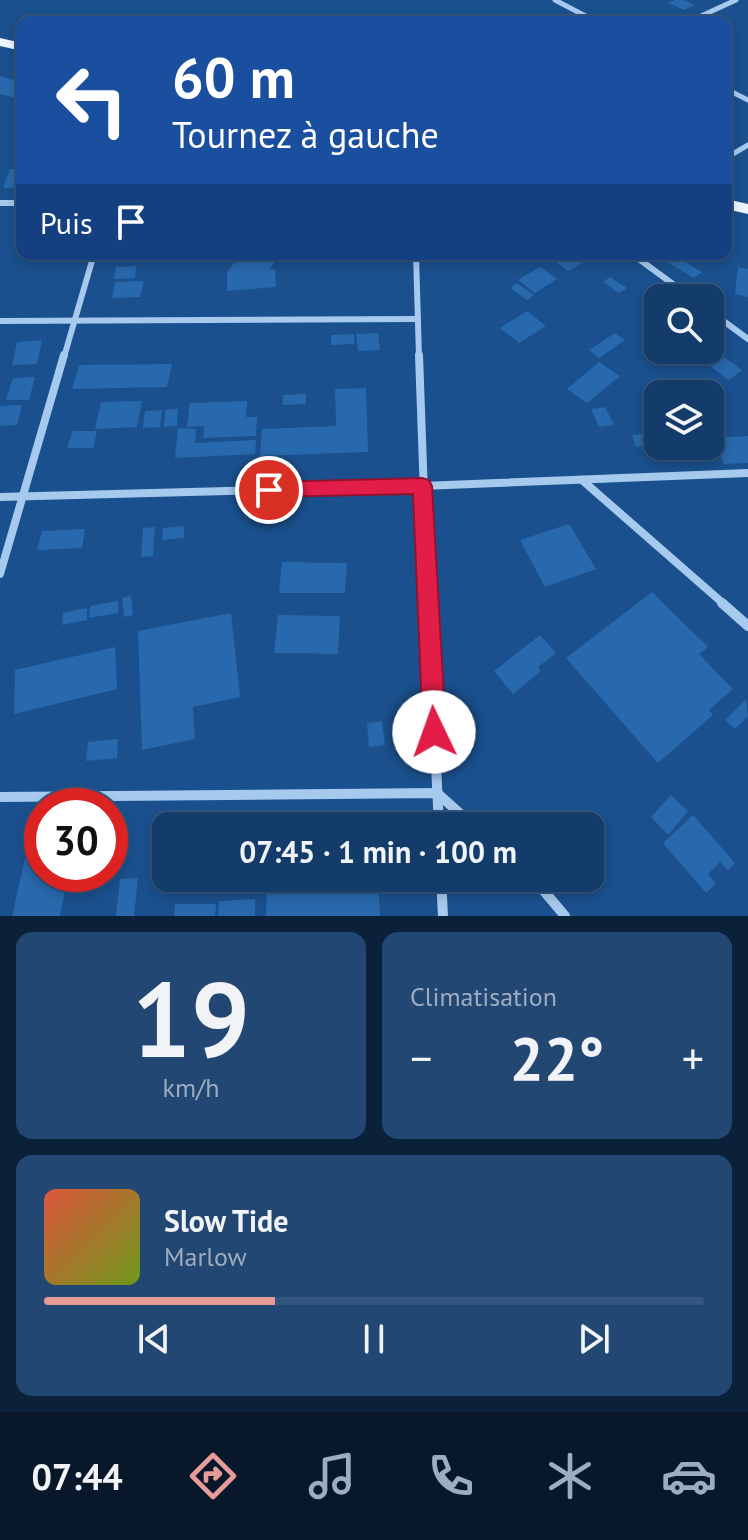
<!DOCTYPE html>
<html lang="fr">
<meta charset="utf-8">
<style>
:root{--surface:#143c6a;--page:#214772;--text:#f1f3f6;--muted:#9dadc1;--line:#33567e;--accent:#e69b98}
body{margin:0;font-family:"PT Sans",sans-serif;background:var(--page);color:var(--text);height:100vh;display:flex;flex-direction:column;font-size:30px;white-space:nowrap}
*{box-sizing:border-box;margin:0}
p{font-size:26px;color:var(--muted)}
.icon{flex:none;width:44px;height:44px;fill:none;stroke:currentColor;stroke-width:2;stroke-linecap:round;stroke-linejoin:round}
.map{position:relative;height:916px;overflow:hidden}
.panel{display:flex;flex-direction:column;gap:16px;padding:16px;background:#0b213a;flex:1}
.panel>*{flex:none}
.guide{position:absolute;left:16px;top:16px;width:716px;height:244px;border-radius:16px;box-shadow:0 4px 12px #0003,0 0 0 2px var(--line);background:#1a4fa0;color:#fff;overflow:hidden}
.tools{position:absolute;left:644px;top:284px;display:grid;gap:16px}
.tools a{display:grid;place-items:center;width:80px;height:80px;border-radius:16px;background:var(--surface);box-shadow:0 4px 12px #0003,0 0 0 2px var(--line);font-size:40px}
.speed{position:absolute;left:24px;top:788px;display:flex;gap:16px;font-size:40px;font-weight:700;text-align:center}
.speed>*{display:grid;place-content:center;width:104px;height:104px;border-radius:50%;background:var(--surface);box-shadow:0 4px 12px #0003,0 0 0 2px var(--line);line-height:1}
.speed .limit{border:12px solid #d22;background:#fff;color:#111}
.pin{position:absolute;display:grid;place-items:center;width:68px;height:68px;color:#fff;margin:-34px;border:4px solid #fff;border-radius:50%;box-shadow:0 2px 8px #0007}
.me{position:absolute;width:88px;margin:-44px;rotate:357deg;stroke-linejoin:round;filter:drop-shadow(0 0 6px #0008)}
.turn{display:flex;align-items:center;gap:28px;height:168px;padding:0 24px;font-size:36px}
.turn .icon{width:104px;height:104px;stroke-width:2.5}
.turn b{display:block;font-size:56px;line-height:68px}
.then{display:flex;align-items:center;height:76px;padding:0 24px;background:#0003;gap:16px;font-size:30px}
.big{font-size:60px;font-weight:800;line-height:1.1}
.panel .card{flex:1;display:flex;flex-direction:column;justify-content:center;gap:12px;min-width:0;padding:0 28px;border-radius:16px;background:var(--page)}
.panel .dial{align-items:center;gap:0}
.dial b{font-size:104px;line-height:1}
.song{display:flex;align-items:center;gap:24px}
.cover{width:96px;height:96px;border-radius:12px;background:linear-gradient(135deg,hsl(10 70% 55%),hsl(80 70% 35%))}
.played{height:8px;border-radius:4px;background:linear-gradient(90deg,var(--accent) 35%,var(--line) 35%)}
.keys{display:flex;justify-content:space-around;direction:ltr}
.heat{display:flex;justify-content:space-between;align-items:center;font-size:44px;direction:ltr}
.panel .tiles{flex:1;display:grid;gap:16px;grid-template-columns:1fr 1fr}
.card:last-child{grid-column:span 2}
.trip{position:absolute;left:152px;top:812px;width:452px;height:80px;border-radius:16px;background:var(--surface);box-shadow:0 4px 12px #0003,0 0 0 2px var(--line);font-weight:800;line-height:80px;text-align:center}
.dock{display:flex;height:128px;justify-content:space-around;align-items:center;background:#08182a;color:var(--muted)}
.dock .icon{width:56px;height:56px}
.dock .selected{color:var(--accent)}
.dock b{font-size:36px;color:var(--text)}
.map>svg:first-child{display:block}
.building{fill:#2868ac}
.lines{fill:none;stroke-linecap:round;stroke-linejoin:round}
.minor-far3{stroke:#a6c9ee;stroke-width:5}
.minor-far2{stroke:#a6c9ee;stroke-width:6}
.minor-far1{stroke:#a6c9ee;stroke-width:8}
.minor{stroke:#a6c9ee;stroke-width:10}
.primary{fill:#edf5ff;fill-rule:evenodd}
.route{fill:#e11d48;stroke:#92132f;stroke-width:2}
</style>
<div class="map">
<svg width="748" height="916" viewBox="0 0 748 916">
<rect width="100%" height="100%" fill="#1a508d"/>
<g class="building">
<polygon points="675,0 684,0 695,5 684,10 668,3"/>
<polygon points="0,76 22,82 22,93 16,98 0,94"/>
<polygon points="10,169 22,169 22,188 3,188"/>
<polygon points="251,254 274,262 270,270 275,269 276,287 227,291 227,273 233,264"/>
<polygon points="549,254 577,254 586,261 568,271 547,255"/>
<polygon points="673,255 702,272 694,278 665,261"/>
<polygon points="136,266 135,278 114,279 116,267"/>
<polygon points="540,267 557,279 535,293 518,280"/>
<polygon points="738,267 748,269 748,297 735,294"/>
<polygon points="610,277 627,288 619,293 603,282"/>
<polygon points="144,281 140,297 112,298 115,282"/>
<polygon points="517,283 534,295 527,300 510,288"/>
<polygon points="527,311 546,326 519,343 500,328"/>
<polygon points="378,333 380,350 358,351 356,334"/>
<polygon points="615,333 625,340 599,358 589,350"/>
<polygon points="354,334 354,344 331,345 331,335"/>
<polygon points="42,340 37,364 12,365 17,342"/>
<polygon points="710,347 742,370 729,380 698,357"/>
<polygon points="599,362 620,376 587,403 567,389"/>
<polygon points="172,364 167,387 72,389 79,365"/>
<polygon points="35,377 29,400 6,400 13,378"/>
<polygon points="366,388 368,452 260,456 262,429 336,426 335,389"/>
<polygon points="306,394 306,404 283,405 283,395"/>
<polygon points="142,401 137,427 95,429 101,402"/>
<polygon points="247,401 246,417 257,417 256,436 203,438 204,426 187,427 190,403"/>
<polygon points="22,405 17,425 0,426 0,406"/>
<polygon points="605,407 614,425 599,427 591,409"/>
<polygon points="178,409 177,426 164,427 165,410"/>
<polygon points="162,410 160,427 143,428 145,411"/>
<polygon points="178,428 196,429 195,443 256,440 255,454 175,458"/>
<polygon points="73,431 97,431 93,448 67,448"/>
<polygon points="646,434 650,445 636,447 632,435"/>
<polygon points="748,436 748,463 724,464 713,438"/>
<polygon points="569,524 596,569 545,587 520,540"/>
<polygon points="184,526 184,538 162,540 163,528"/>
<polygon points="155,527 153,556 141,557 143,528"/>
<polygon points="85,529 82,548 37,550 42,531"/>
<polygon points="282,562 347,563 345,593 279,593"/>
<polygon points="652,592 708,647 699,654 733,689 709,710 713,715 658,763 566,658"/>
<polygon points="131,596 133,615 124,617 122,598"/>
<polygon points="118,601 118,613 89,618 90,606"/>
<polygon points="87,608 87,620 62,625 63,613"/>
<polygon points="231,613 240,697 193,707 195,739 142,750 138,631"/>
<polygon points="278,615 340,616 338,654 274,653"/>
<polygon points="540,635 556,653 538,667 541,671 513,694 494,671"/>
<polygon points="115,647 117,689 14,714 15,670"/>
<polygon points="746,699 748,716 735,729 725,720"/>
<polygon points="382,721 385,745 369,747 367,723"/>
<polygon points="118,739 117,758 86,761 88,742"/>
<polygon points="671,795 688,811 668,835 651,817"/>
<polygon points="693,815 735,863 728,870 720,862 708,874 716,883 706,893 663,843"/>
<polygon points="25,858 42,858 42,874 68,874 60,916 12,916"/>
<polygon points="138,878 134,916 116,916 120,879"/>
<polygon points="267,878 378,878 380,916 266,916"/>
<polygon points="255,899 255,916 218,916 219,901"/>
<polygon points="175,904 216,904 215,916 174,916"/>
</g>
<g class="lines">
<g class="minor-far3">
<polyline points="555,0 597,22"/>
<polyline points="688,22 736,0"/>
<polyline points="726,89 748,100"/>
<polyline points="726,158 748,145"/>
</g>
<g class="minor-far2">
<polyline points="0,203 22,203"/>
<polyline points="416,254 419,357"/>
<polyline points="632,254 692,298"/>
<polyline points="710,311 748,339"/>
<polyline points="0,321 418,319"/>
<polyline points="64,357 94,254"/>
</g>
<g class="minor-far1">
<polyline points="419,355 428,605"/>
<polyline points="582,480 725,605"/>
<polyline points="0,497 422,486 748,473"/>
<polyline points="0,574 64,355"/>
</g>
<g class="minor">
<polyline points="428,603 439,826"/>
<polyline points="722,603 748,626"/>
<polyline points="0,797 437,793 474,826"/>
<polyline points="441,878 443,916"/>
<polyline points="533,878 565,916"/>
</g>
<g class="primary">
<polygon points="0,38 22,43 22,51 0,46"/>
<polygon points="726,199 748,204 748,214 726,209"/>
</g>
</g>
<polygon class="route" points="422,478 429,480 432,486 446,732 442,740 434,743 426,740 423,732 413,494 269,497 262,495 259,490 262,484 269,482"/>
</svg>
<div class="tools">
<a><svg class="icon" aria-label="search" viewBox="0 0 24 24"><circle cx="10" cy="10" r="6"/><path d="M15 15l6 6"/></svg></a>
<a><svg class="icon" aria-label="layers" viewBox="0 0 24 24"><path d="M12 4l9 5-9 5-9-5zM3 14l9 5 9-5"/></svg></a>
</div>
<div class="speed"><div class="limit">30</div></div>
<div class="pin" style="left:269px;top:490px;background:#d93025"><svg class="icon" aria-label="arrive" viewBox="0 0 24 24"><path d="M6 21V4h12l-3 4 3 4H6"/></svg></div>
<svg class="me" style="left:434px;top:732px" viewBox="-20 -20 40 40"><circle r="19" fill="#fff"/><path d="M0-13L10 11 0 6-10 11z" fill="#e11d48"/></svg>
<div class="trip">07:45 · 1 min · 100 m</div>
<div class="guide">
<div class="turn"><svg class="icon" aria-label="left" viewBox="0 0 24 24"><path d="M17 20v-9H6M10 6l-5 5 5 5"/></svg><div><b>60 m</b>Tournez à gauche</div></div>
<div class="then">Puis<svg class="icon" aria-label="arrive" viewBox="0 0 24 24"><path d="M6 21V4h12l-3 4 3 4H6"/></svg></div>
</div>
</div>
<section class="panel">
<div class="tiles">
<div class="card dial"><b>19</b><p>km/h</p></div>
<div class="card"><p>Climatisation</p>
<div class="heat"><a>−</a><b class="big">22°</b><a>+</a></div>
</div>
<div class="card">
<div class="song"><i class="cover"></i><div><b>Slow Tide</b><p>Marlow</p></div></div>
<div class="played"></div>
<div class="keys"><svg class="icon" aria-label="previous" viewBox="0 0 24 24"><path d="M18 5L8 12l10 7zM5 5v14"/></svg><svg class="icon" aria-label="pause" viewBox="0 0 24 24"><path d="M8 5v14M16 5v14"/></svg><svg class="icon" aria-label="next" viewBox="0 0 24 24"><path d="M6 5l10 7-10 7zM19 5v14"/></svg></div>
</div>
</div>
</section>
<nav class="dock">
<b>07:44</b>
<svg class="icon selected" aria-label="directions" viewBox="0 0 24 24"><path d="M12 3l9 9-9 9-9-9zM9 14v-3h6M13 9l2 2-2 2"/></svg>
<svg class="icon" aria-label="music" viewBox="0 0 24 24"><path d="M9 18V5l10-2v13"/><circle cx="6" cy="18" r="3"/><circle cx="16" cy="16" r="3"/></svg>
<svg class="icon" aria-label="phone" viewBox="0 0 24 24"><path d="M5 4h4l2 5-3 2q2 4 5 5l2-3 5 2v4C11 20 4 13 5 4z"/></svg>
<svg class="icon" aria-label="climate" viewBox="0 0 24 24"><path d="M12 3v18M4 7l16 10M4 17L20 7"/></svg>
<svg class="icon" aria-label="car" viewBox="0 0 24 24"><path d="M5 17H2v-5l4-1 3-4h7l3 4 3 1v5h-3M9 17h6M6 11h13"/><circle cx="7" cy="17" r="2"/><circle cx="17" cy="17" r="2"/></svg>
</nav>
